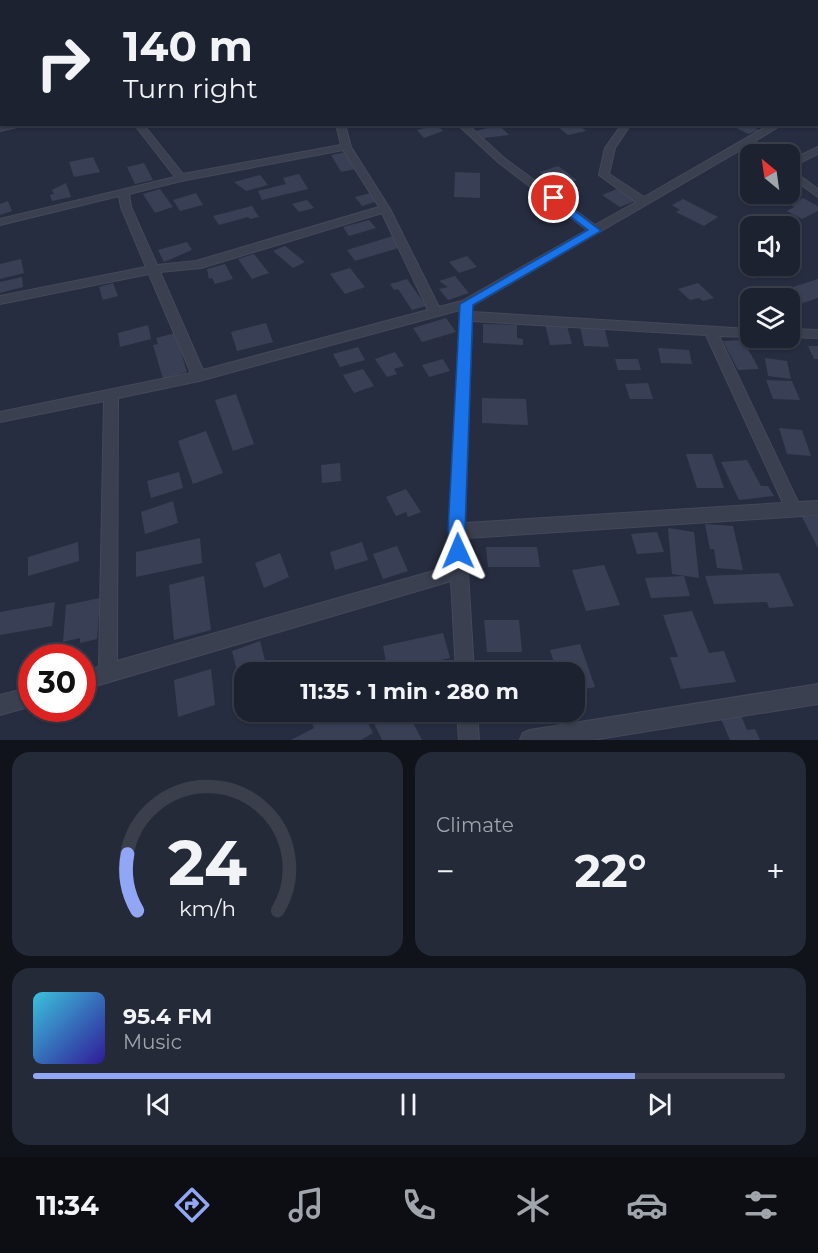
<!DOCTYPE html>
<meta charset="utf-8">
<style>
:root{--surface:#1d2230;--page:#252a38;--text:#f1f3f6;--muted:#a0a4ab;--line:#3b3f4c;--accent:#91a6f5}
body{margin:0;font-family:Montserrat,sans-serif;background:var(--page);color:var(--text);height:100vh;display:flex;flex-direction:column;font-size:22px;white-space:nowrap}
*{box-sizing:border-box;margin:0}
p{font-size:20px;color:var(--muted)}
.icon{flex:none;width:33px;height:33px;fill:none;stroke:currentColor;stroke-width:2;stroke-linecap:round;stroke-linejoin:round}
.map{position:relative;height:740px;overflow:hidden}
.drawer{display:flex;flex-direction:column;gap:12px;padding:12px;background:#10131a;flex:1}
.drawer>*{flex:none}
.banner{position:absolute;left:0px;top:0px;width:819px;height:126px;box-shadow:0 2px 4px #0004,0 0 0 2px var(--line);background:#1d2230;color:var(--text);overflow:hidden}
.needle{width:39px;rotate:331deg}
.buttons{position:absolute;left:740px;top:144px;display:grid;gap:12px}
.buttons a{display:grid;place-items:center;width:60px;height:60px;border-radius:12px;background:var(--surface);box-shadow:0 2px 4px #0004,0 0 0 2px var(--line);font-size:30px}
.speed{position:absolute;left:18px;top:644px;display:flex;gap:12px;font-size:30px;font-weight:700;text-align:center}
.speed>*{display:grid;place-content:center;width:78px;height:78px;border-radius:50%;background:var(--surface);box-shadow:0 2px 4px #0004,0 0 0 2px var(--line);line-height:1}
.speed .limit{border:9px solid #d22;background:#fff;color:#111}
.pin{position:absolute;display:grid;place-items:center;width:51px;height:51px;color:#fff;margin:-26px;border:3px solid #fff;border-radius:50%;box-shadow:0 2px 6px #0007}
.me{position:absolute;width:66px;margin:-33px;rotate:359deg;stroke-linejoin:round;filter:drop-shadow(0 0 4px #0008)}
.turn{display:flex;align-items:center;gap:21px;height:126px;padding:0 24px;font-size:27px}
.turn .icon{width:78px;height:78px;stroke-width:2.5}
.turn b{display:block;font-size:42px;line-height:51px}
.big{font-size:45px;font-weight:700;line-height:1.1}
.drawer .tile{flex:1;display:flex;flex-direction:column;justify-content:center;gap:9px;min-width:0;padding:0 21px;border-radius:18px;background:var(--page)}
.drawer .dial{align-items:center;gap:0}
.dial svg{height:156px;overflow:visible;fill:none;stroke:var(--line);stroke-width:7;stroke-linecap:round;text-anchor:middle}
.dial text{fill:var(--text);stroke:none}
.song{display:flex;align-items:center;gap:18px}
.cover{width:72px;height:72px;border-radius:9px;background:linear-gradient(135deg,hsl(190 70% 55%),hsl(250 70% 35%))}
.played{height:6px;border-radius:3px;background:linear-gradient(90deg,var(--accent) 80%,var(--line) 80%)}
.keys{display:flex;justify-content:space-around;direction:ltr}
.heat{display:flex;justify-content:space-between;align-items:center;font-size:33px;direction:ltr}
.drawer .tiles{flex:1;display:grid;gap:12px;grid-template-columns:1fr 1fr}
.tile:last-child{grid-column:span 2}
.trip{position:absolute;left:234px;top:662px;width:351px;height:60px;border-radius:18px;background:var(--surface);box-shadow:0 2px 4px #0004,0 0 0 2px var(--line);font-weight:700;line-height:60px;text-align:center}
.dock{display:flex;height:96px;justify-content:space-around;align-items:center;background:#0c0e13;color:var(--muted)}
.dock .icon{width:42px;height:42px}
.dock .on{color:var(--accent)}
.dock b{font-size:27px;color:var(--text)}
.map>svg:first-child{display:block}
.building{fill:#394056}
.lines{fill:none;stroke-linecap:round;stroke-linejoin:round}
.street-casing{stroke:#444959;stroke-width:2}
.street{fill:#3b4050;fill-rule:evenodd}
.route{fill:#1a73e8;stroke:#114b97;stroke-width:1.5}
</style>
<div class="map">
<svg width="818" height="740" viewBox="0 0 818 740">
<rect width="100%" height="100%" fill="#272d40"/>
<g class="building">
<polygon points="566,124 578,124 586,131 568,135 558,127"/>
<polygon points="729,124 748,124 759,130 748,134"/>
<polygon points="437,125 443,131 424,138 417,130"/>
<polygon points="499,125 509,135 484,138 476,131"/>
<polygon points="774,143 796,159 789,160 789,154 775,154 762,145"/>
<polygon points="346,152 356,169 341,172 331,155"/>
<polygon points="93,157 100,172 74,177 69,162"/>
<polygon points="144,163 153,180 135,184 127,167"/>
<polygon points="558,166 577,180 559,186 539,172"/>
<polygon points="455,172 480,173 480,198 454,197"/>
<polygon points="299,174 308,189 262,200 258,191 286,184 283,178"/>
<polygon points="260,175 268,185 246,191 234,182"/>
<polygon points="66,183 71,197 52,201 50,195 54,194 52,190"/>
<polygon points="160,189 173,207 155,213 143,194"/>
<polygon points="617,189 635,201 620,207 602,195"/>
<polygon points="196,193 203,205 180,211 173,200"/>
<polygon points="371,193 378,201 362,206 355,197"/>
<polygon points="803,198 818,206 818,211 802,219 787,211 794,207 791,205"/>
<polygon points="683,199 718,217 704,226 676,212 680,210 672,205"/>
<polygon points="307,200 314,208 299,212 292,204"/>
<polygon points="8,201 12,211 0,215 0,204"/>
<polygon points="252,206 259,217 250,219 248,217 219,225 213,216"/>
<polygon points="770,218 787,226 754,226"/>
<polygon points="369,220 376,228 349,236 343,227"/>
<polygon points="789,228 802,235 789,243"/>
<polygon points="393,236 402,247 355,261 347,250"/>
<polygon points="187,242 192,250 164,262 158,250"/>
<polygon points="285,246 305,262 293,268 273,251"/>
<polygon points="254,254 269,273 252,279 238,259"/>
<polygon points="467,256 477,267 459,273 449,262"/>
<polygon points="21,259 24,273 0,279 0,264"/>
<polygon points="750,263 750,266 759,266 769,273 753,279 739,267"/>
<polygon points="225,264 233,279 215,284 212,278 209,279 207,269"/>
<polygon points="350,268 365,287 345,294 330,274"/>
<polygon points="455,276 469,293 448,300 439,289 448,287 439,281"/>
<polygon points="22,277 23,287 0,293 0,282"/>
<polygon points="407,279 426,306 412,310 398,289 394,290 390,284"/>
<polygon points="818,279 818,298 803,303 787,289"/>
<polygon points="113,283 118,296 103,300 99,287"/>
<polygon points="698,283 714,298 703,301 699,298 690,300 678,289"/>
<polygon points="446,318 456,332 422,342 413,328"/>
<polygon points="266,323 273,342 237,351 231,332"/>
<polygon points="566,323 572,344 550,345 545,324"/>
<polygon points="483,324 517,325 517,338 523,339 523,345 483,343"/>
<polygon points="148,325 151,339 120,347 118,333"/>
<polygon points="580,326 604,326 609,347 584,346"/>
<polygon points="175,333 187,372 163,379 153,345 158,344 156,338"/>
<polygon points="743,340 759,369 738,370 723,341"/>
<polygon points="808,346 818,346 818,359 814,359"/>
<polygon points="358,347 365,360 340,367 333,354"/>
<polygon points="658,348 689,350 692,364 661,363"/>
<polygon points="395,352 404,366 394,369 397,374 387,377 375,359"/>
<polygon points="765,358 787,361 791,379 768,376"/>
<polygon points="443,359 450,371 429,377 422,365"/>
<polygon points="615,359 638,359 641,370 618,370"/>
<polygon points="363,369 374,386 354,393 343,375"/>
<polygon points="766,380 792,381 800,400 773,399"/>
<polygon points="648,383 653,399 630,399 625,384"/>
<polygon points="236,394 254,444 233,451 215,400"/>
<polygon points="482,398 526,399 528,425 482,423"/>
<polygon points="779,428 802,430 811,456 787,454"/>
<polygon points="206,431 223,473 193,484 178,441"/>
<polygon points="686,454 712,454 724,488 697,488"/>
<polygon points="747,460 761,486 768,486 774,496 739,500 721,462"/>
<polygon points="340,463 341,481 322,483 321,465"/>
<polygon points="179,472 183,488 151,498 147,481"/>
<polygon points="406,489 421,512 408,517 406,512 396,516 386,497"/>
<polygon points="173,501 178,523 145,534 141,512"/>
<polygon points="818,516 818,548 802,517"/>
<polygon points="705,524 733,526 743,570 717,568 714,549 710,549"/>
<polygon points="668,528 694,532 699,578 672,574"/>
<polygon points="657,532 664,552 637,554 631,534"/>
<polygon points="200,538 202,563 136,577 136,552"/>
<polygon points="78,542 79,561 28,576 28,557"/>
<polygon points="362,542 368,560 335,570 330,552"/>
<polygon points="397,546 408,571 383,579 373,554"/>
<polygon points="486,547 537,547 540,567 488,567"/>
<polygon points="280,553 289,577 264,588 255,563"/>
<polygon points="604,565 620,605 586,611 572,570"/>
<polygon points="779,573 794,606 769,608 767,602 714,604 705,576"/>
<polygon points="204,576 211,630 174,640 169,585"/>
<polygon points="684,576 690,596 651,598 645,578"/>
<polygon points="100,598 97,639 80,643 80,638 63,642 66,605"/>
<polygon points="55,602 52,626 0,635 0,612"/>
<polygon points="692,611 709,653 724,651 736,682 681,689 670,657 678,657 663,615"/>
<polygon points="484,620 519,620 522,652 487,652"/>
<polygon points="443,633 450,658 388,672 383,646"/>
<polygon points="260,641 268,672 244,672 244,699 232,651"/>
<polygon points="580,644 595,687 574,691 574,672 557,672 550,650"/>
<polygon points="211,669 215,705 178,717 174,680"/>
<polygon points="320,711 362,711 373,733 361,740 291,740 314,728 309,717"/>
<polygon points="377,711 407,711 422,740 382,740 370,715"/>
<polygon points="740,713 747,730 755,729 760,740 730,740 720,717"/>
</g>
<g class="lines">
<g class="street-casing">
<g id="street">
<polygon points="8,0 17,0 7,2"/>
<polygon points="133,0 141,0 142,2 135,2"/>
<polygon points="230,0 241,0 228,2"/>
<polygon points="261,0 270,0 271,2 263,2"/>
<polygon points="357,0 365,0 365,2 358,2"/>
<polygon points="414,0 425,0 412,2"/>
<polygon points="473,0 482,0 483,2 475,2"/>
<polygon points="683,0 695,0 681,2"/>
<polygon points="706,0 715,0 716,2 708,2"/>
<polygon points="0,4 2,4 0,9"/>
<rect x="0" y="39" width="2" height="4"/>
<polygon points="0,94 2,94 0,100"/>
<polygon points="22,124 21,126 0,131 0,125"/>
<path d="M134,124H143L183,174L341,145L336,124H345L351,147L390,209L439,307L462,301L587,230L498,162L457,124H467L504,158L595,225L636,202L599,175L605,148L622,124H631L615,148L609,174L644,197L771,124H783L755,141L772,154H761L749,145L472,306V312L750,329V337L719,336L798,502L818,501V515L466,538L474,672H456L451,581L82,690V671L99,667L104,401L0,422V412L191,373L149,274L0,304V296L146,267L121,207L119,196L0,225V219L175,177ZM343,150L379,207L196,261L157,265L131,207L129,194L181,181ZM382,213L428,310L203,370L160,272L201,268ZM460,310L449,531L451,566L117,661L118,398L199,381ZM472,321L706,335L783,503L465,523Z"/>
<polygon points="818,147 818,154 789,168 789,161"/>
<polygon points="789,168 818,189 818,197 789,176"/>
<polygon points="789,329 818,330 818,338 789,337"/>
<polygon points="818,684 818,704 592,740 520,740 523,733 530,730"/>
<polygon points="32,687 32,706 0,715 0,695"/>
<polygon points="457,711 477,711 479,740 459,740"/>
</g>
</g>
<use href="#street" class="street"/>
</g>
<polygon class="route" points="554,195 601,231 473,305 465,531 466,551 464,556 458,558 452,556 448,531 460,304 588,230 550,201 548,198"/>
</svg>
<div class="buttons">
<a><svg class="needle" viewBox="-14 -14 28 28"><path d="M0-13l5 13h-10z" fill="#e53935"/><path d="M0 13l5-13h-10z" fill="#a0a4ab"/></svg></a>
<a><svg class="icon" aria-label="sound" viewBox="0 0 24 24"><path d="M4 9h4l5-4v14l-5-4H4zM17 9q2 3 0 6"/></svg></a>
<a><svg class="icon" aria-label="layers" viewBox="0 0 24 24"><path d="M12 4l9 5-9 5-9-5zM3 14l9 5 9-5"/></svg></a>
</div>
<div class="speed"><div class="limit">30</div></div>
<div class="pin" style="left:554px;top:198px;background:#d93025"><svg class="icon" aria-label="arrive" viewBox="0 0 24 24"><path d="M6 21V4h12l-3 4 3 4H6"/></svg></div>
<svg class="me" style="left:458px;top:551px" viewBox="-20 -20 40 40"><path d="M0-17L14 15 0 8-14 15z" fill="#1a73e8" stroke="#fff" stroke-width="4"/></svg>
<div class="trip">11:35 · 1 min · 280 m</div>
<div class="banner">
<div class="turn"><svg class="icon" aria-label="right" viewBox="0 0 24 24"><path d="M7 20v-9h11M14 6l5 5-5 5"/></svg><div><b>140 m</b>Turn right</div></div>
</div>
</div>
<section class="drawer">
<div class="tiles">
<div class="tile dial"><svg viewBox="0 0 100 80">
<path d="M14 69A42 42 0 1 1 86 69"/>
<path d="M14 69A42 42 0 0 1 9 40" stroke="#91a6f5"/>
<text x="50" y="56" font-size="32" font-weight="700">24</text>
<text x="50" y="72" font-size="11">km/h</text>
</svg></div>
<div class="tile"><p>Climate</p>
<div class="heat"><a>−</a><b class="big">22°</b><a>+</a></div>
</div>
<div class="tile">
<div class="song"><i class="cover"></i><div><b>95.4 FM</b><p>Music</p></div></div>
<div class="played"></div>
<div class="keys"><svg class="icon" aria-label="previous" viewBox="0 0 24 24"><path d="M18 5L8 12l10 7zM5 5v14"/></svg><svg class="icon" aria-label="pause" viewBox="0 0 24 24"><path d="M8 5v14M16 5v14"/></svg><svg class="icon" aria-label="next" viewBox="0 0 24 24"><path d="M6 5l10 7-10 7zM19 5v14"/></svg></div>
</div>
</div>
</section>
<nav class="dock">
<b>11:34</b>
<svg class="icon on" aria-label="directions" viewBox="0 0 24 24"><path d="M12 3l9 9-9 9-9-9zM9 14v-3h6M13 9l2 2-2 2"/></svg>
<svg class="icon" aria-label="music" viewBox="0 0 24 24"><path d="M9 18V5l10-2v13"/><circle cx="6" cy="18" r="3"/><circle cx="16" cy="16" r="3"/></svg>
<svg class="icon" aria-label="phone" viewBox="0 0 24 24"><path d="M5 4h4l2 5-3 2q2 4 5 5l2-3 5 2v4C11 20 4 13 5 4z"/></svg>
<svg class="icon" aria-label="climate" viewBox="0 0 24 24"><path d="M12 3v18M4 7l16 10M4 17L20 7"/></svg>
<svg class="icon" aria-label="car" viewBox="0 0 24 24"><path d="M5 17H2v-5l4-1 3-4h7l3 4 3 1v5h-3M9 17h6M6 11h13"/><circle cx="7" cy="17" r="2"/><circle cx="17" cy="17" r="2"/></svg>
<svg class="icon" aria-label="filters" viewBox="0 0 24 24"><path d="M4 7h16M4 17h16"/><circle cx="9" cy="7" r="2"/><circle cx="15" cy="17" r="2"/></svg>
</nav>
